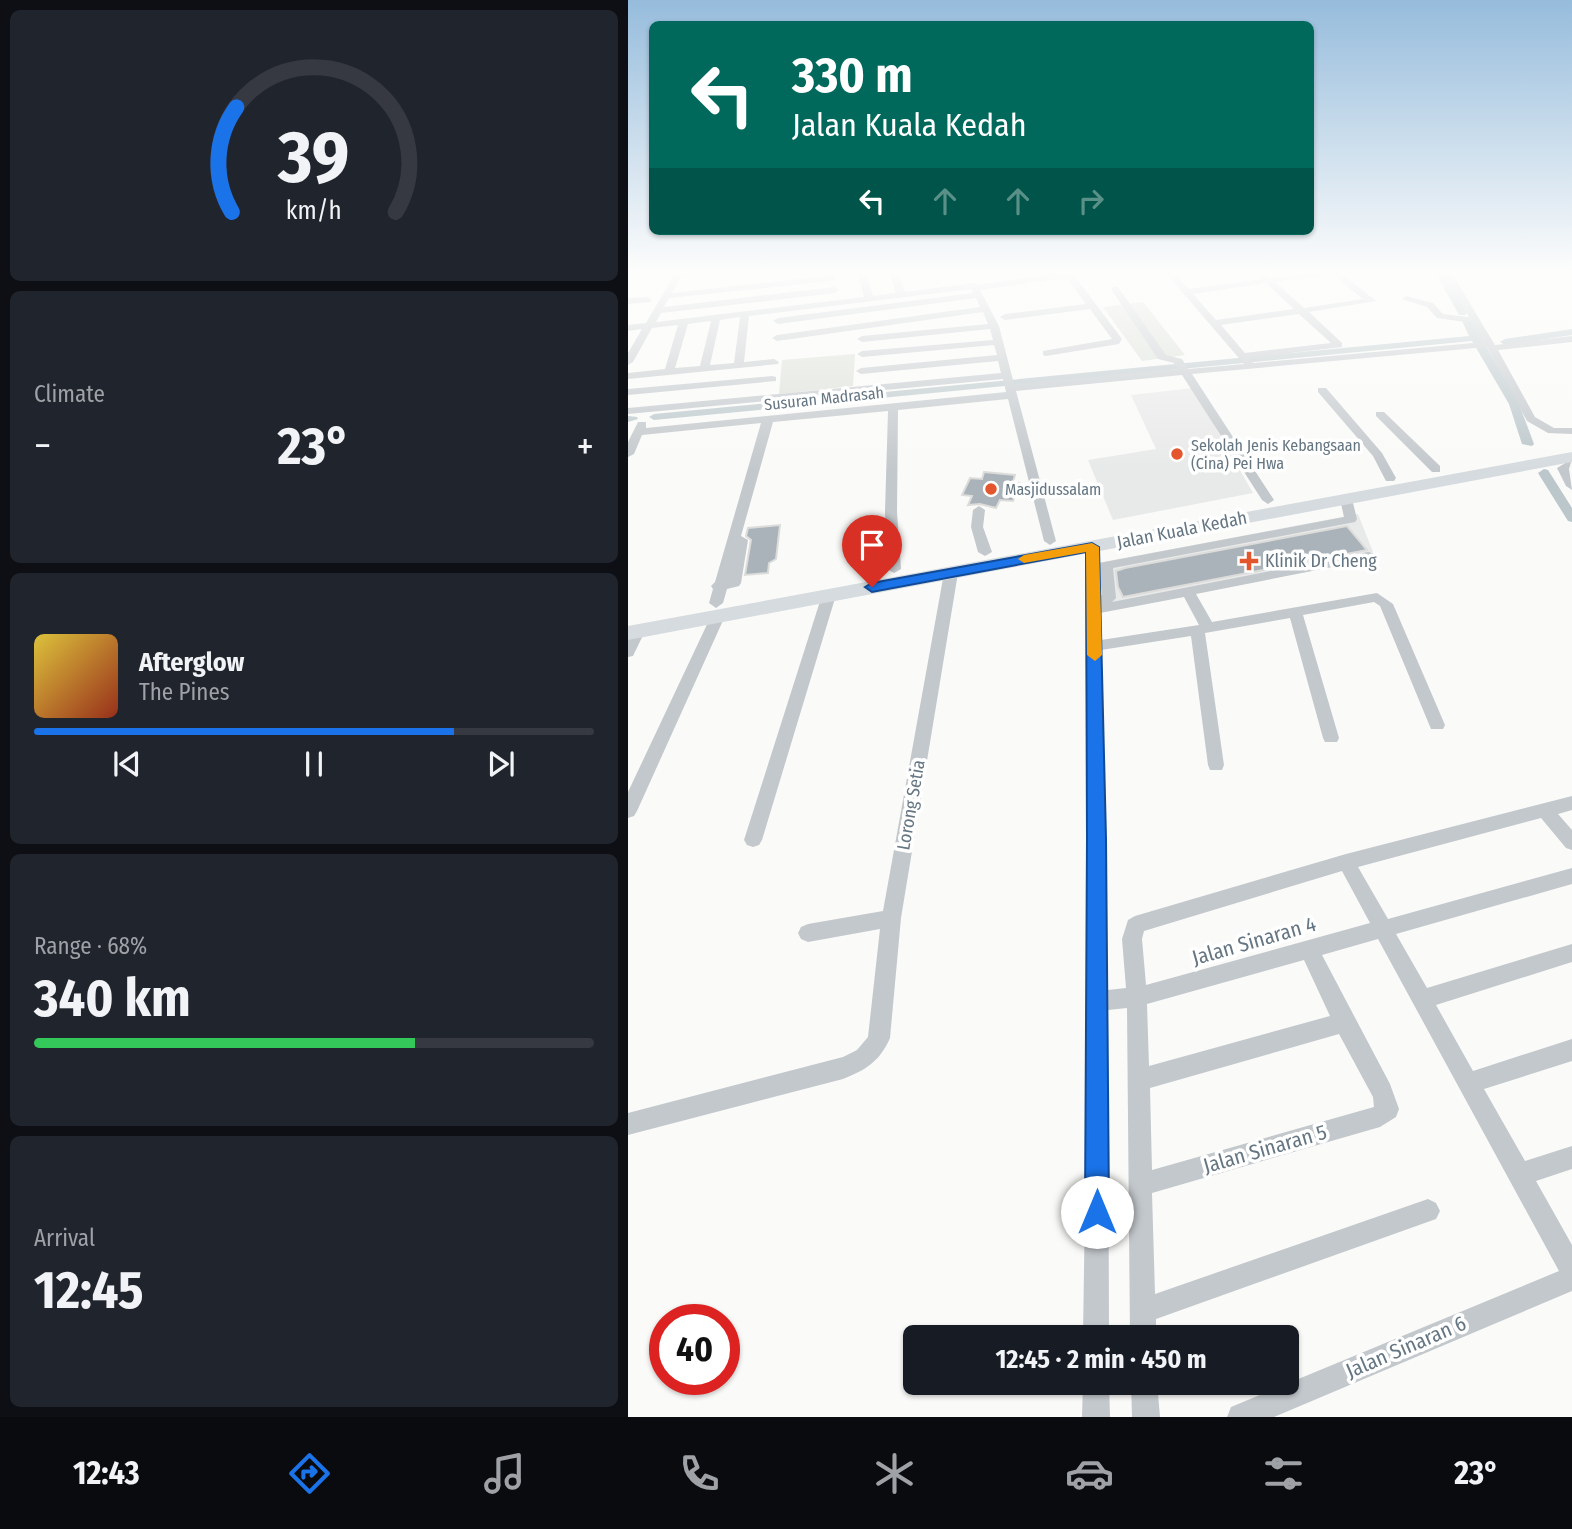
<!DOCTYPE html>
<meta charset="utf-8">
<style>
:root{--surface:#171b24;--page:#20242c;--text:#f1f3f6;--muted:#9ea1a6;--line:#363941;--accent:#1a73e8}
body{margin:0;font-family:"Fira Sans Condensed",sans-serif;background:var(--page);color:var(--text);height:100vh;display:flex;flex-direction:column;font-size:26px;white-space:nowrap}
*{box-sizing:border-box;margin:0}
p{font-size:23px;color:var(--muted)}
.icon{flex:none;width:38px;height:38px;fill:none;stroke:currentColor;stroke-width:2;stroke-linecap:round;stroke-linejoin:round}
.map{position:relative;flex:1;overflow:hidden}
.side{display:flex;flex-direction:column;gap:10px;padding:10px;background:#0d0f14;width:628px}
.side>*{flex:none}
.hud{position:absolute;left:21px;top:21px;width:665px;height:214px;border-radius:10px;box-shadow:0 2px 5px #0004;background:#00695c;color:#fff;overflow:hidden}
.speed{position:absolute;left:21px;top:1304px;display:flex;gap:14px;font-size:35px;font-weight:700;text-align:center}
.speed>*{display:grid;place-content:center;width:91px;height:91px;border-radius:50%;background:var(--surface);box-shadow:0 2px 5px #0004;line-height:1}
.speed .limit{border:10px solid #d22;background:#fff;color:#111}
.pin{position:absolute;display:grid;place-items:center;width:60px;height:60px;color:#fff;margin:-72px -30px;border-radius:50% 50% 50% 0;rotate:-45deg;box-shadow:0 0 7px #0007}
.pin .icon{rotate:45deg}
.me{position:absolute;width:77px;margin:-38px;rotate:0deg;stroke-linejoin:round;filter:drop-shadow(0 0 5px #0008)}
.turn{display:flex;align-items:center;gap:24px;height:147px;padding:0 28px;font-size:32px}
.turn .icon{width:91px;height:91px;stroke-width:2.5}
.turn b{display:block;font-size:49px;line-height:60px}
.lanes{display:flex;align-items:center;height:66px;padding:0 28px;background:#0003;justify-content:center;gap:35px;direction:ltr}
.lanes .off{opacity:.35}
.big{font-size:52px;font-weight:700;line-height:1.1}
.side .card{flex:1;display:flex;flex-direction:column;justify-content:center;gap:10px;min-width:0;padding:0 24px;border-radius:10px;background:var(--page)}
.side .dial{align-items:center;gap:0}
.dial svg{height:182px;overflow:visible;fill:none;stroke:var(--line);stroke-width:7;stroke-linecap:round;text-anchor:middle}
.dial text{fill:var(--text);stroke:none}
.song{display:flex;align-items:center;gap:21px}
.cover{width:84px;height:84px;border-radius:10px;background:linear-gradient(135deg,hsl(50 70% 55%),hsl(10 70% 35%))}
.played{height:7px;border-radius:4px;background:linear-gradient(90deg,var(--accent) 75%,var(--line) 75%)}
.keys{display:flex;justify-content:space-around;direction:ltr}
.heat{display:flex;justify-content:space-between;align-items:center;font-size:38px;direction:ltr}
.charge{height:10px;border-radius:5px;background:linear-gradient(90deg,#34c759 68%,var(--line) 0)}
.trip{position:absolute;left:275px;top:1325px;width:396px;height:70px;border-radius:10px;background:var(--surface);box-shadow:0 2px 5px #0004;font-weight:700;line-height:70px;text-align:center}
.tabs{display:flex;height:112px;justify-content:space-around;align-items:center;background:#090b0e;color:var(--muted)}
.tabs .icon{width:49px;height:49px}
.tabs .current{color:var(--accent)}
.tabs b{font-size:32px;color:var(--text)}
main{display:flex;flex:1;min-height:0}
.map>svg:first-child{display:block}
.built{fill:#e8e9e9}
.green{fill:#dadfd7}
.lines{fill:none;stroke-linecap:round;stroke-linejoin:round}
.canal{fill:#bbc7cb;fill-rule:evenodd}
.building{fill:#aab3b9;stroke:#dcdcda;stroke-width:2}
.minor{fill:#c3c8cc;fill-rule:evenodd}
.major{fill:#d6dbdf;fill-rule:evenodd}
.route{fill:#1a73e8;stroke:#114b97;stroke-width:2}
.slow{fill:#f59e0b}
.poi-dot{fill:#e4572e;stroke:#fff;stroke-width:2.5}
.labels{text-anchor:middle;stroke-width:7;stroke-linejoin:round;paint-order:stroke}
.far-street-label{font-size:16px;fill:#657683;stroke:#fff}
.far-poi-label{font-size:16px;fill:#657683;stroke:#fff;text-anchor:start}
.street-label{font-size:18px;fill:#657683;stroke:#fff}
.poi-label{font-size:18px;fill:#657683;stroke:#fff;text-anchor:start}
.near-street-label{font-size:21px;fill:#657683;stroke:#fff}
</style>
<main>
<section class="side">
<div class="card dial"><svg viewBox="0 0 100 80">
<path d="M14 69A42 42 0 1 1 86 69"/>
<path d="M14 69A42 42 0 0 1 16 23" stroke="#1a73e8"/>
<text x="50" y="56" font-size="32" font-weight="700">39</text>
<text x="50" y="72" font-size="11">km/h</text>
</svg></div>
<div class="card"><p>Climate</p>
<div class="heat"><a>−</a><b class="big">23°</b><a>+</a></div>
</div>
<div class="card">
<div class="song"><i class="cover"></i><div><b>Afterglow</b><p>The Pines</p></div></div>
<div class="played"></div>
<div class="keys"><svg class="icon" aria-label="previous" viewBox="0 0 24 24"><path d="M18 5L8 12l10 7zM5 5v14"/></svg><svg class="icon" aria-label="pause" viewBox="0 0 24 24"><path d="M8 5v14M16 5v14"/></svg><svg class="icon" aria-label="next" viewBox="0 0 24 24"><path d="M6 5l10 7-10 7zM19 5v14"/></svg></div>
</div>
<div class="card"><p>Range · 68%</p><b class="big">340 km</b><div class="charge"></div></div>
<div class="card"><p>Arrival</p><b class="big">12:45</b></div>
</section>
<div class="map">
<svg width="944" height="1417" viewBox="0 0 944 1417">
<rect width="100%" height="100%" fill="#fafaf8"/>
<g class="built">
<polygon points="565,388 625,493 485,520 460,460 528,449 503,395"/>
<polygon points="730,514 745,552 461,608 459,565"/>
</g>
<g class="green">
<polygon points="515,302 557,355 514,361 475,307"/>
<polygon points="227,354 225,386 151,394 154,360"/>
</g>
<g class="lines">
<g class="canal">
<polygon points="807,272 815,272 839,313 837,315 831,315"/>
<polygon points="839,318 844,321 891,404 906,444 904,446 894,444 881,404 844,341 26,420 21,417 26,414 841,336 834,321"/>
<polygon points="944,329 944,335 877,345 872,342 877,339"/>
<polygon points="0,416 9,417 10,419 0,422"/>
<polygon points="916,469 920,470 944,508 944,522 940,521 910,473"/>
</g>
</g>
<g class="building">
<polygon points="356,472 387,475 385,482 392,483 385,501 372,500 368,508 352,504 340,505 344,496 334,495 342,478 354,479"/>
<polygon points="152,525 148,559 141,563 140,573 117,575 123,540 118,536 120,528"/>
<polygon points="719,526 739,550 495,597 490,587 488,571 497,568"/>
</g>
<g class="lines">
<g class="minor">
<path d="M52,272H69L53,277L44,293L204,275L208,278L204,281L41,298L36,307L207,287L211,290L207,293L33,313L28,322L236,297L230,272H238L245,296L268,293L261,272H269L277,292L346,283L350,285L429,273L446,275L494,339L491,344L418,356L415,355V351L484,339L462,309L377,320L372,317L377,314L458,304L440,279H429L352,290L371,326L386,384L550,369L546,363L530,359L483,289L487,286L490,287L538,355L554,359L560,369L616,364L537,272H546L561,289L633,279L627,272H636L642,278L682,272H712L748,301L681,312L714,343V347L622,358L625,363L856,342L844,323L809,318L799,307L774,299L778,296L805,303L815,314L841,317L815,272H823L867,345L944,336V342L870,350L907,417L926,428H944V434L920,433L899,421L859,347L564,374L646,500L640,504L634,500L554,375L388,391L428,541L422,545L416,541L380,399L270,410L269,512L273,569L266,573L259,569L257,512L260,411L145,422L113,536L120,540L113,583L111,586L99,589L95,603L88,608L81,603L85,589L83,586L87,582L133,423L14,435L6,454L0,457V442L10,422H18V428L378,392L375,379L0,414V408L373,373L370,361L233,374L228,371L233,368L369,355L366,345L234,357L229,354L234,351L365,340L362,329L234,342L229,339L234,336L360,324L355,312L149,341L144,338L149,335L352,307L348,298L150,324L145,321L150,318L345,293L343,289L121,316L116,362L146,359L151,362L150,364L0,379V373L37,369L50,325L24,328L5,362L0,365V353L14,329L0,331V325L18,323L46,275ZM704,274L735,299L676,308L647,282ZM638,283L666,309L588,320L565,294ZM671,314L703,343L617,353L593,325ZM112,317L106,363L82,365L92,320ZM83,321L72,366L47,368L60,324Z"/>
<polygon points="19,297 24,300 22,302 0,304 0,298"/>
<polygon points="144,376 148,377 148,381 0,395 0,389"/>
<polygon points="690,388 698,388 754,453 768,478 766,481 758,481 745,456 690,392"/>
<polygon points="748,412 756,412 812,466 812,472 804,472 748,416"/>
<polygon points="944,459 941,469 944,490 938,486 929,468"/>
<path d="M718,495L724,499L729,519L727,522L485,568L488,598L484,602L740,552L745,553L747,556L740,560L568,594L584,622L749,593L765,604L817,725L815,729H803L752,606L746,602L675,615L711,738L709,742H697L695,738L662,618L577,633L596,765L594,770H582L580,765L563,636L473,650L480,990L498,988L494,939L500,920L507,916L718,854L944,796V810L930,814L944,830V850L938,848L913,818L730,867L760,919L944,868V884L768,934L799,988L944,944V962L808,1005L845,1071L944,1039V1061L856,1089L897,1161L944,1146V1169L908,1181L944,1245V1291L646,1417H599L603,1407L931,1271L750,939L694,955L762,1084L771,1109L768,1117L752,1127L524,1193L527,1294L800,1199L808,1203L812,1211L808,1219L528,1319V1337H502L499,1008L480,1010L481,1337H455L460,1001L457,547L459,544H469L471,563L716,517L712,499ZM471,571L474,595H472ZM556,597L571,625L473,640L472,613ZM714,871L742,923L518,985L514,939L516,931ZM676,960L702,1016L521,1066L519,1004ZM711,1034L745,1097L746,1107L524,1170L522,1088Z"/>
<polygon points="351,506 357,510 355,527 364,552 357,556 350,552 343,527 345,510"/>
<path d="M323,569L330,573L273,918L262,1038C252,1061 238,1070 215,1079L0,1135V1113L215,1057L229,1050L240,1037L252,929L180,942L173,939L170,933L173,927L180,924L255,911L316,573Z"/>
<polygon points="201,591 208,595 134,840 131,845 125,847 119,845 116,840 194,595"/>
<polygon points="90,611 97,616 9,811 6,816 0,818 0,792 83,616"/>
<polygon points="10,626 17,631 5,656 0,657 0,637 5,628"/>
<polygon points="455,1382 481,1382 482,1417 454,1417"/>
<polygon points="503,1382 529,1382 532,1417 504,1417"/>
</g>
<polygon class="major" points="944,452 944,462 0,640 0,626"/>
</g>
<linearGradient id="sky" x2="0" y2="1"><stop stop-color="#96bcdc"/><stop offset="0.58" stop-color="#fdfdfc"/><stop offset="1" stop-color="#fdfdfc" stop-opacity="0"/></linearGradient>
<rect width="944" height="470" fill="url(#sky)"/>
<polygon class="route" points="464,543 471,547 478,839 481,1212 477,1220 469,1224 460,1220 457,1212 459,839 458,552 244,592 237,587 244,583"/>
<polygon class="slow" points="464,543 471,547 474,655 467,661 459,655 458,552 396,563 390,559 396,555"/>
<g class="poi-dot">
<circle cx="549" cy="454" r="7"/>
<circle cx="363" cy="489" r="7"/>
<path d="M617.5 550.5h7v7h7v7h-7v7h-7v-7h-7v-7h7z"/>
</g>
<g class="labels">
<g class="far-street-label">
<text transform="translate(196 398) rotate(-6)" y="6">Susuran Madrasah</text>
</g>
<g class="far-poi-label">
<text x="563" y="451">Sekolah Jenis Kebangsaan<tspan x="563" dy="18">(Cina) Pei Hwa</tspan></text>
<text x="377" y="495">Masjidussalam</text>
</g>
<g class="street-label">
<text transform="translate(554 530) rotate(-11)" y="6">Jalan Kuala Kedah</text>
<text transform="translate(283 805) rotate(-80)" y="6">Lorong Setia</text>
</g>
<g class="poi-label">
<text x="637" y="567">Klinik Dr Cheng</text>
</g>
<g class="near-street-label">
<text transform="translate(626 941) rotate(-16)" y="7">Jalan Sinaran 4</text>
<text transform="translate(637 1149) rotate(-16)" y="7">Jalan Sinaran 5</text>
<text transform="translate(778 1347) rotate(-23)" y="7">Jalan Sinaran 6</text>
</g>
</g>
</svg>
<div class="speed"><div class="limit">40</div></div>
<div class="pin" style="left:244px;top:587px;background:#d93025"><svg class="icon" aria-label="arrive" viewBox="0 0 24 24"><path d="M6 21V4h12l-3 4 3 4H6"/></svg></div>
<svg class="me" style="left:469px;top:1212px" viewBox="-20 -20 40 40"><circle r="19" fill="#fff"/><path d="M0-13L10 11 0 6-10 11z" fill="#1a73e8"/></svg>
<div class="trip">12:45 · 2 min · 450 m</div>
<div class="hud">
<div class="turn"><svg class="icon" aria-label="left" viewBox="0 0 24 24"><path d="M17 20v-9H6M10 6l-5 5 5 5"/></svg><div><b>330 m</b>Jalan Kuala Kedah</div></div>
<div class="lanes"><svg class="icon" aria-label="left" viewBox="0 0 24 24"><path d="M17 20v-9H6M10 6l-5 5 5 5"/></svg><svg class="icon off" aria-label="ahead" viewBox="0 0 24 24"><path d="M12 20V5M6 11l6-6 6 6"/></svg><svg class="icon off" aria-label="ahead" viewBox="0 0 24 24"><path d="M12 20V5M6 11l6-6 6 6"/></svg><svg class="icon off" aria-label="right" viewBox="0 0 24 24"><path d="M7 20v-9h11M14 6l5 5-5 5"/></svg></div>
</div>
</div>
</main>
<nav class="tabs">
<b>12:43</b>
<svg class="icon current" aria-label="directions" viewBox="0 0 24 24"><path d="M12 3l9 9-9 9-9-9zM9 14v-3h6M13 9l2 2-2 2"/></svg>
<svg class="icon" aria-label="music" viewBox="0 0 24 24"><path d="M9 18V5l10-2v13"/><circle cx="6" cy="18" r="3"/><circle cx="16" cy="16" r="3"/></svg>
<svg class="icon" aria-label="phone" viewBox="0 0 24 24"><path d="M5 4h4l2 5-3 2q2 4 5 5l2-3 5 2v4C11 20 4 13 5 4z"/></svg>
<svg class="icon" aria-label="climate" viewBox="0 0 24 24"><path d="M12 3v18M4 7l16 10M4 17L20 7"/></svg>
<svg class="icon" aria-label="car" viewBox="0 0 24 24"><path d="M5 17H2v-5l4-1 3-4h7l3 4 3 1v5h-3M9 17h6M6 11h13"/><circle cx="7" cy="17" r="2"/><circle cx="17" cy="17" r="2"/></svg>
<svg class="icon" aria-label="filters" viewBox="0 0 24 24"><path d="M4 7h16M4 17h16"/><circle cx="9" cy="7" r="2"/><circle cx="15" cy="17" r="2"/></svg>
<b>23°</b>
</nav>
